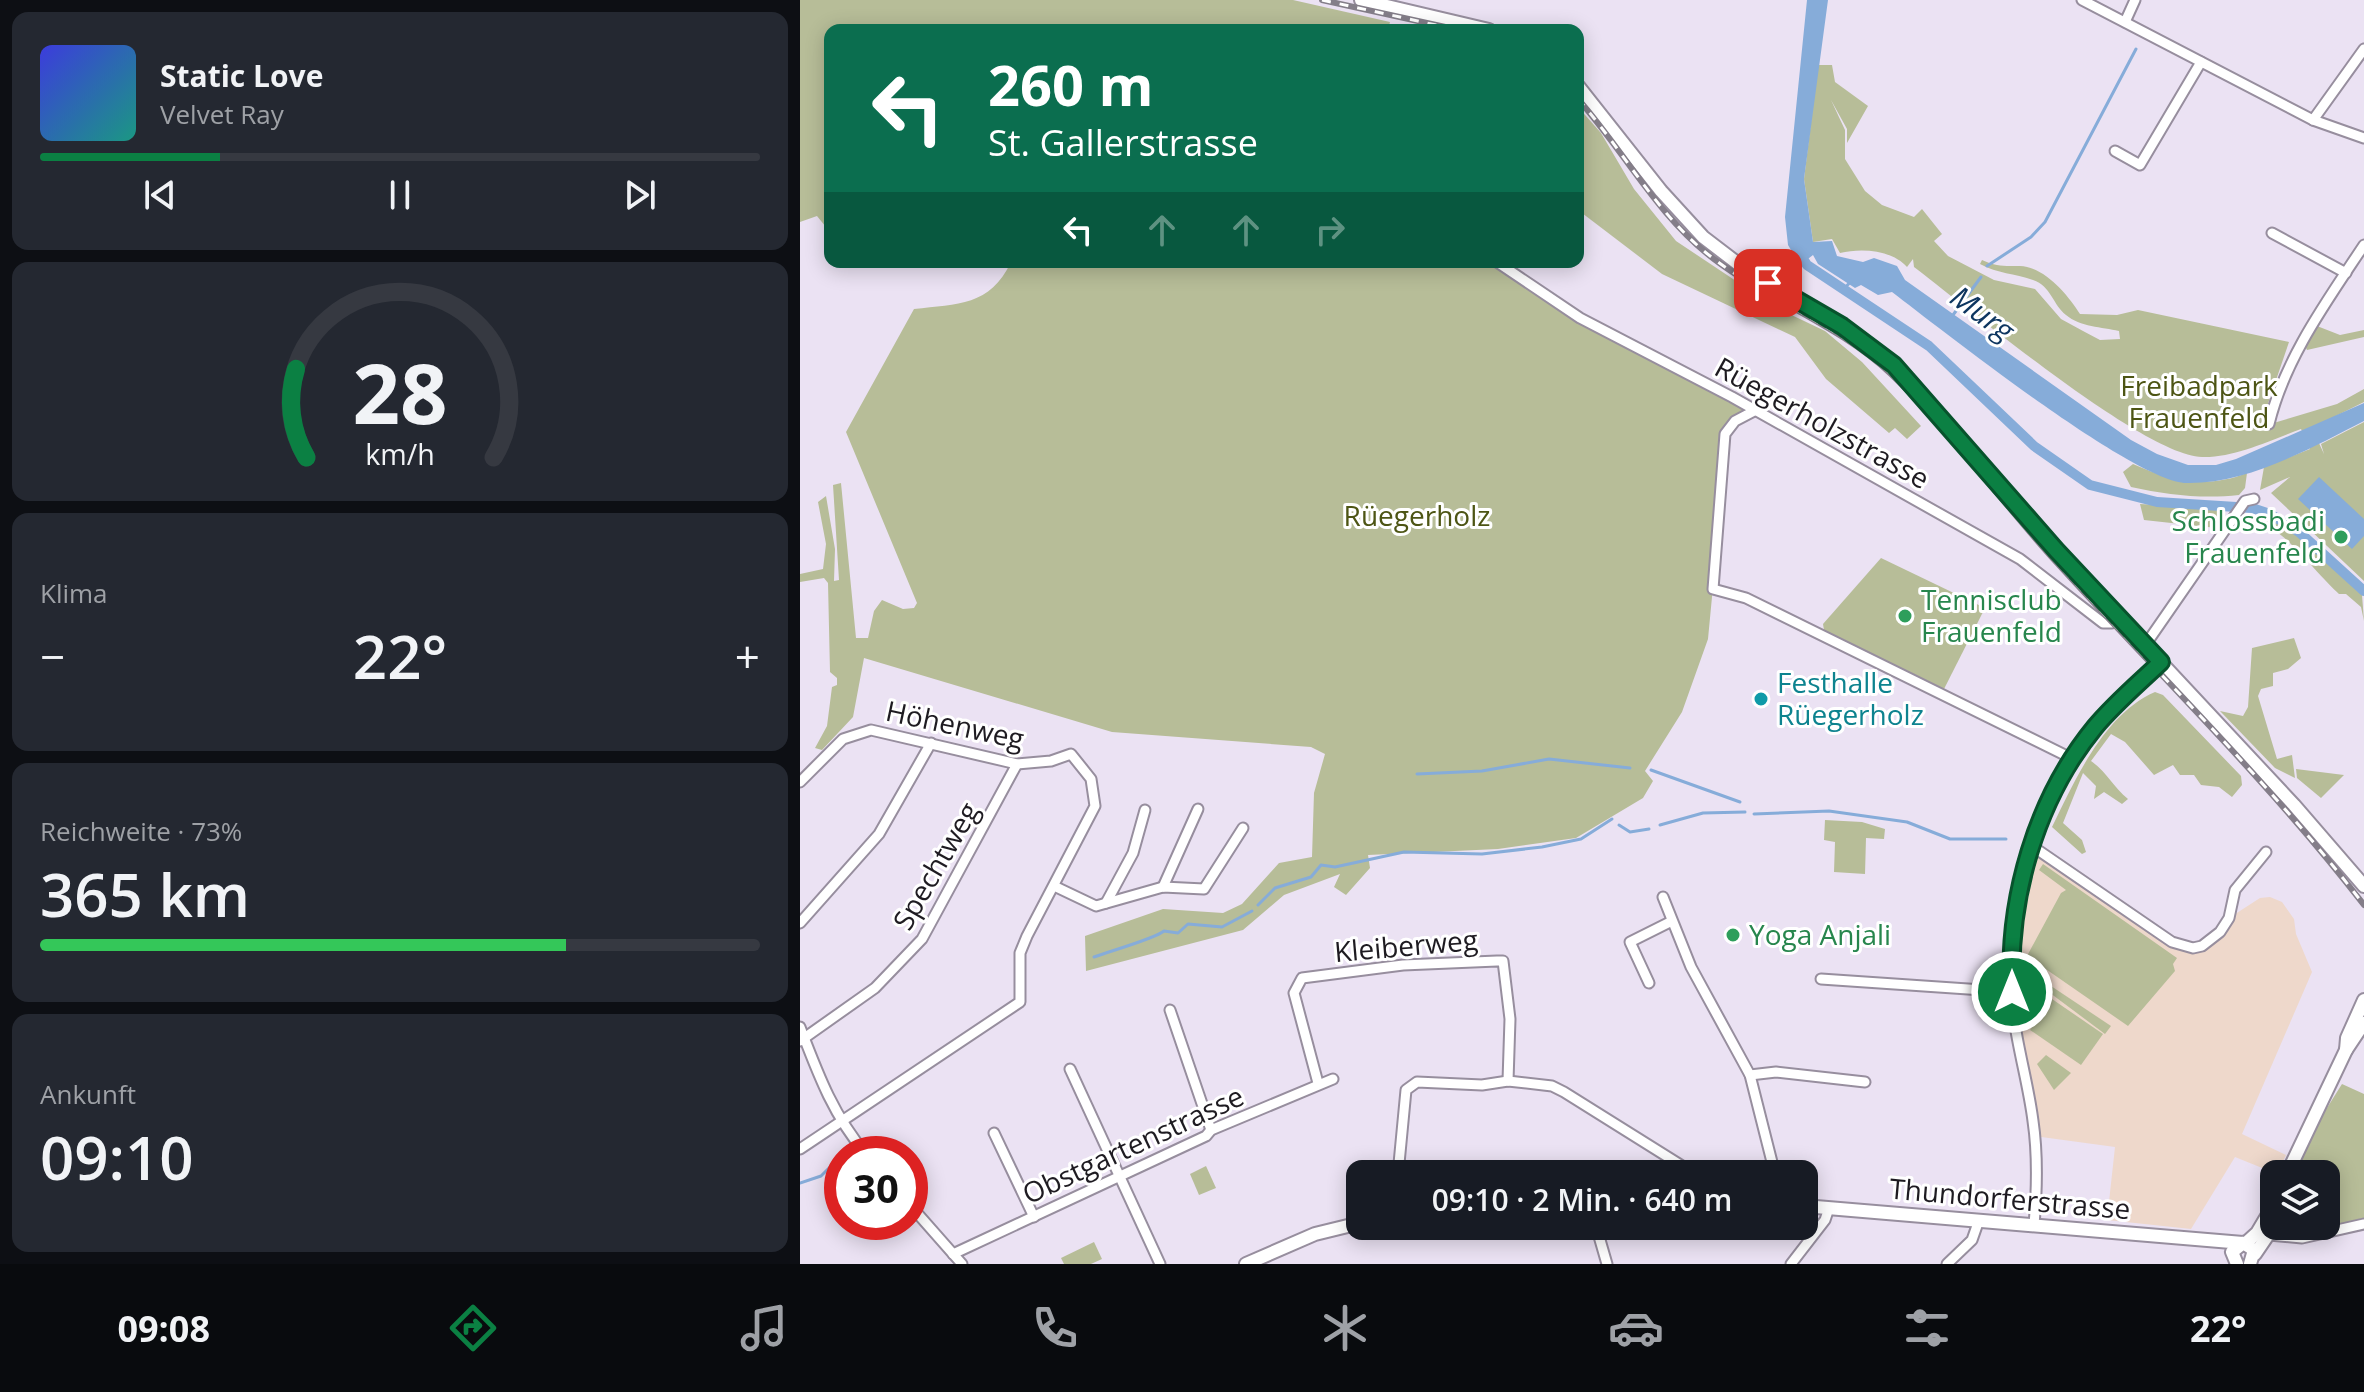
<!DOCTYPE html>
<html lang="de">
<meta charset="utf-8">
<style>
:root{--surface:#171b24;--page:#242831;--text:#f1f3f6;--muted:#9ea1a6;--line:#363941;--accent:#0b8043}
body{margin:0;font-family:"Open Sans",sans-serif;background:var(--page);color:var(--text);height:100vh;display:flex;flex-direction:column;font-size:30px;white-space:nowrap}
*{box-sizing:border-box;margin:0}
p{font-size:26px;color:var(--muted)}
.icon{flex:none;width:44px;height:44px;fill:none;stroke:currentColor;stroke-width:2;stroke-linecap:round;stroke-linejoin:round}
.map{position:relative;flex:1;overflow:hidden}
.drawer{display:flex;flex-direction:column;gap:12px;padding:12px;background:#0d0f14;width:800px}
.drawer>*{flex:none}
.banner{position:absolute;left:24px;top:24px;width:760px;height:244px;border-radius:16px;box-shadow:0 4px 20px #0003;background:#0b6e4f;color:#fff;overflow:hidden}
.tools{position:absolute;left:1460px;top:1160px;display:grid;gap:16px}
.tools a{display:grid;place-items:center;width:80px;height:80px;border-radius:16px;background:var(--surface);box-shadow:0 4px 20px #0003;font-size:40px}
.speed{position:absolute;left:24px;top:1136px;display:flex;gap:16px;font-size:40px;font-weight:700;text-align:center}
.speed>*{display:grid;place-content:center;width:104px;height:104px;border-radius:50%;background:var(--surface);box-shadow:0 4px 20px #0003;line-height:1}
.speed .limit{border:12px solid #d22;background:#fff;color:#111}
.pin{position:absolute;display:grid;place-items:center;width:68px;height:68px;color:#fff;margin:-34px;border-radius:16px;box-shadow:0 4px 12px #0006}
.me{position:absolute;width:88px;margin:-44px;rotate:0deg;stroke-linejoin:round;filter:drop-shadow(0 0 6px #0008)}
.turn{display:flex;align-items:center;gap:28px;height:168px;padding:0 32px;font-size:36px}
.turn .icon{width:104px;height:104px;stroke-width:2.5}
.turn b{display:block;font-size:56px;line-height:68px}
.lanes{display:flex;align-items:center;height:76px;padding:0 32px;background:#0003;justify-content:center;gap:40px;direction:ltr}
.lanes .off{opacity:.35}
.big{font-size:60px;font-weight:600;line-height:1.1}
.drawer .widget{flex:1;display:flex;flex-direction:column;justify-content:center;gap:12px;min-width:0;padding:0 28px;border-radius:16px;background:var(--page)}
.drawer .dial{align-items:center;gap:0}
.dial svg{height:208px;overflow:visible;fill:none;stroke:var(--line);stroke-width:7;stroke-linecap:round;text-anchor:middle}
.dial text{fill:var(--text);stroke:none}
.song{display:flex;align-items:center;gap:24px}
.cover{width:96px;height:96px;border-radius:12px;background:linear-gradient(135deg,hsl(240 70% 55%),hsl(170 70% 35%))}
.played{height:8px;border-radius:4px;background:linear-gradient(90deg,var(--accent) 25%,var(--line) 25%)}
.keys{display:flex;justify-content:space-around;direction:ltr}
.heat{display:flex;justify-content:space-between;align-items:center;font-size:44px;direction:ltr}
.charge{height:12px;border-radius:6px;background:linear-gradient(90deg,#34c759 73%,var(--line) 0)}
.trip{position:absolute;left:546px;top:1160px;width:472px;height:80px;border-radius:16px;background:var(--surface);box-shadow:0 4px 20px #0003;font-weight:600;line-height:80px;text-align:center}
.menu{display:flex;height:128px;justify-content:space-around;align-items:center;background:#090b0e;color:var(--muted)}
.menu .icon{width:56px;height:56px}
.menu .active{color:var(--accent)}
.menu b{font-size:36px;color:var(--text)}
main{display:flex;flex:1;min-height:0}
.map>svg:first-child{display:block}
.education{fill:#eed8cb}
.green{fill:#b7bd98}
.water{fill:#86acd9}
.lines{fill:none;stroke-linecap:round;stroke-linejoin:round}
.stream{stroke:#86acd9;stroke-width:3}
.canal{stroke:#86acd9;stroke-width:10}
.street-casing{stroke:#978e9e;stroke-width:13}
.secondary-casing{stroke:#978e9e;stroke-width:16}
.street{stroke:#fff;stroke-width:9}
.secondary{stroke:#fff;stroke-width:12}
.rail-casing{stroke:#847e89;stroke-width:6}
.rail{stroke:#fff;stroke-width:3;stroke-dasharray:9;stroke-linecap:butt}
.route-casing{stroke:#07532c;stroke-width:20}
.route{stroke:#0b8043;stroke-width:14}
.leisure-dot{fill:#2e9e5b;stroke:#fff;stroke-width:3}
.culture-dot{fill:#0f9aa8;stroke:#fff;stroke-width:3}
.labels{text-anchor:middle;stroke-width:6;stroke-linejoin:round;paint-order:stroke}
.park-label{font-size:28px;fill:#4d5514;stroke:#fff}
.street-label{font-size:28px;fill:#1e1b21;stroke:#fff}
.leisure-label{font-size:28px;fill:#27864d;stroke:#fff;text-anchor:start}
.culture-label{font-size:28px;fill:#0d838f;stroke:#fff;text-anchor:start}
.water-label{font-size:30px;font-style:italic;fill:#0e3660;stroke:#fff}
</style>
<main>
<section class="drawer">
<div class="widget">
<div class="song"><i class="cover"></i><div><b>Static Love</b><p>Velvet Ray</p></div></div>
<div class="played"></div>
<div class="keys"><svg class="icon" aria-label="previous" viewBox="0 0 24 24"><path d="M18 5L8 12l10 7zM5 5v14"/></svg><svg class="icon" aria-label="pause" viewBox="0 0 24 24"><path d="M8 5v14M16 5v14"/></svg><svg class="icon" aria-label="next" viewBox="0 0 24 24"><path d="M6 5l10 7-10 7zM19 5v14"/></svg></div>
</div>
<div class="widget dial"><svg viewBox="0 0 100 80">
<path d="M14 69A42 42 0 1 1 86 69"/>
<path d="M14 69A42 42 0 0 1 10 35" stroke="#0b8043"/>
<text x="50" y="56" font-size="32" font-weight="700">28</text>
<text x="50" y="72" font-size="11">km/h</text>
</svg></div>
<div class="widget"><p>Klima</p>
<div class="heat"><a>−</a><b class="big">22°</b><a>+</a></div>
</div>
<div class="widget"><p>Reichweite · 73%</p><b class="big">365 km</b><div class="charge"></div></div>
<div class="widget"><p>Ankunft</p><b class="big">09:10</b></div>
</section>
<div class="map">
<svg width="1564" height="1264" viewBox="0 0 1564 1264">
<rect width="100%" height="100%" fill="#ebe2f3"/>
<polygon class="education" points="1232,846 1372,942 1402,946 1429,918 1460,898 1470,897 1482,902 1494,919 1496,934 1512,972 1442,1134 1486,1155 1477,1174 1435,1157 1391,1229 1307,1220 1315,1147 1234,1136 1220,1052 1212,953"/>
<g class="green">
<polygon points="0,0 493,0 590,22 588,30 30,30 30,232 17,216 0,222"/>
<path d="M1018,65H1032L1035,82L1068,106L1047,143V129L1031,100L1045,130V159L1065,191L1082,205L1114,217L1122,209L1142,234L1134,241L1148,256L1194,280L1235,289L1261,319L1283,331L1300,340L1320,339L1319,331C1302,327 1280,327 1266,315C1253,305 1251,286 1233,280C1214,273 1198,274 1180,264L1182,260C1197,267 1204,266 1220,266C1245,267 1268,295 1280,314L1317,315L1338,310L1489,342L1460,427L1537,404L1564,389V402L1512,428L1524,454L1521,444L1564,422V581L1471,493L1490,477L1460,490L1464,467L1510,449L1501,429C1471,440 1434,458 1402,457C1344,456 1168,308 1114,267L1113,259L1107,267C1092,250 1062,248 1040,253L1032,239L1013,242L1004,179Z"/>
<polygon points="778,107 801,133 834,189 876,241 975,307 1025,331 1062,362 1121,426 1107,439 1095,428 1089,433 1026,379 995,337 862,274 778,210"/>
<path d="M211,262H697L737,291L956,410L928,429L908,639L882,712L845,771L853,781L843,798L776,838L698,849L568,855L570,868L546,895L534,887L540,874L484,895L443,930L286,971L285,936L363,909L423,913L442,904L479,863L512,857L514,793L525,754L511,747L312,732L64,658L53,717L22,750L15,748L27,726L32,687L37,685V678L30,672L28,583L24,578L0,582V574L23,569L26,544L18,502L26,496L35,549L34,581L39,580L33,485L41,483L56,638H68L74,611L82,600L103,609L114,608L117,603L46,432L114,309C158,304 190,306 211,262Z"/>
<polygon points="1517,326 1540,335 1564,330 1564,337 1507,350 1505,346"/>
<path d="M1333,464C1371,481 1407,489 1447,473L1445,488L1439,495C1403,499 1367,495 1331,487L1323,472Z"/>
<polygon points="1340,504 1426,509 1417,528 1344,520"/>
<path d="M1438,514C1488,513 1527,564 1562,595L1564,621L1561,607L1546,594H1539C1523,580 1489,538 1475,531C1461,524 1444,527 1430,526Z"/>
<polygon points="1081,558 1185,608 1144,689 1024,630 1023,624"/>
<polygon points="1494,638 1501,658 1488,669 1473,673 1473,686 1461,689 1458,696 1477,759 1492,755 1495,778 1475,768 1420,711 1443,716 1448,707 1452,648"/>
<path d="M1355,692L1363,695L1441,776L1442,785L1432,797L1419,787L1401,785L1394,775H1380L1373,765L1354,775L1325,742L1311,734L1291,761C1307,772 1313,787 1328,799L1322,804L1304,792L1294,799L1296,786L1283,773L1263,823L1282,840L1286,852L1282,854L1252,827C1275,780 1304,714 1355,692Z"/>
<polygon points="1496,769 1544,775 1521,798 1497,778"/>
<polygon points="1025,820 1062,822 1085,829 1084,839 1066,838 1065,874 1034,872 1035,842 1024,840"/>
<polygon points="1243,864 1377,958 1373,964 1375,971 1328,1026 1227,956 1261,893 1266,890 1239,870"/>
<polygon points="1245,982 1311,1026 1305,1034 1242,987"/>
<polygon points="1252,999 1303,1034 1281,1065 1230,1030"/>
<polygon points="1246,1055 1271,1073 1254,1090 1237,1064"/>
<path d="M1542,1084L1564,1094V1218C1539,1223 1505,1237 1480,1228L1526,1226V1174H1492L1515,1127Z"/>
<polygon points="406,1166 416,1188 399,1195 390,1174"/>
<polygon points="294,1242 302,1259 291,1264 264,1264 261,1258"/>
</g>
<g class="water">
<path d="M1007,0H1028L1004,179L1013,242L1032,241L1037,256L1063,262L1074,258L1097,266L1105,280L1331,440L1357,454L1388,465H1416L1436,459L1564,403V421C1511,448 1448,484 1387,483C1335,483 1142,330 1092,292L1078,295L1061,285L1055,288L1018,264L1013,255L1000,265L988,245L985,217Z"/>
<polygon points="1519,477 1564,519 1564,536 1552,549 1498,499"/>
</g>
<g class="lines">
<g class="stream">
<polyline points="1187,266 1231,237 1245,222 1336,49"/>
<polyline points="1044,289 1052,280"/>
<polyline points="1153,315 1181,277"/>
<polyline points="851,770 940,802"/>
<polyline points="617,774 682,771 749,759 830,768"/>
<polyline points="954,814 1029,811 1107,822 1150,839 1206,839"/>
<polyline points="819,825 830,832 849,829"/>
<polyline points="860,825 903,813 945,812"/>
<polyline points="458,905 475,888 511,877 521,865 535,867 604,852 682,854 742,847 781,839 812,819"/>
<path d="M294,957C310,951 354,939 364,931L378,933L388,924L422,927L452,911"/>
<polyline points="0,1183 21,1176 31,1166"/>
</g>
<polyline class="canal" points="998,251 1007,265 1129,346 1234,446 1290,485 1357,502 1452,508 1470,514 1499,532 1564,591"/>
<g class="street-casing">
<g id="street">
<polyline points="1282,0 1513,120 1564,138"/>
<polyline points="1325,22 1335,0"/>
<polyline points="1513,120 1564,49"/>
<polyline points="1315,151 1340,165 1401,62"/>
<polyline points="1472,233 1546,273"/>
<polyline points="697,262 780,318 932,397 1220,559 1303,623 1312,623 1318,617"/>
<polyline points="956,410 935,421 925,434 913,589 946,598 1273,759"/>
<path d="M1469,424C1485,358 1527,301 1564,245"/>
<polyline points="1346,644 1445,501 1454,499"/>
<polyline points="0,782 43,739 71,730 217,764 251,761 271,754 291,779 295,806 227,936 220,953 220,1002 0,1149"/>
<polyline points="1232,846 1372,942 1393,948 1402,946 1420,932 1429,918 1435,890 1466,852"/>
<polyline points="254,886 296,906 363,887 404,889 443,828"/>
<polyline points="363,887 398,809"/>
<polyline points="863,897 891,967 950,1075 975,1174"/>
<polyline points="306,903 333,853 345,810"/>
<polyline points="0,923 79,834 131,743"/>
<polyline points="1021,979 1212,992"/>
<polyline points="849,983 830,942 870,922"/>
<polyline points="370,1010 411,1130"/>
<path d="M0,1027C18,1074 33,1115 66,1154"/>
<polyline points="0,1041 75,988 122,939 217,764"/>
<polyline points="270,1069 360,1264"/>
<polyline points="950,1075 976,1072 1065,1082"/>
<polyline points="518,1083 494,993 502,978 603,965 697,961 703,961 710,1019 708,1081"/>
<polyline points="194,1133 234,1217"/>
<polyline points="598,1174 606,1090 617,1082 682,1085 708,1081 752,1086 764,1092 895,1174"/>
<polyline points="110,1205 162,1264"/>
<path d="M1234,1225C1237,1190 1238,1155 1233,1121C1229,1089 1220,1057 1215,1025C1202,923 1228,812 1292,731C1313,705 1337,684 1361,662"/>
<polyline points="796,1226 807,1264"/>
<polyline points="1469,1235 1502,1238 1564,1224"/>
<polyline points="153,1254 406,1136 411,1130 533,1079"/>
<polyline points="991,1264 1025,1220 1029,1208"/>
<polyline points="1147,1264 1172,1240 1179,1220"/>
</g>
</g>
<g class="secondary-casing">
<g id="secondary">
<polyline points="561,0 689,30"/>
<polyline points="778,86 861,191 903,237 950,273 1053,333 1110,381 1256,550 1494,805 1564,886"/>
<polyline points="1546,1050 1547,1038 1564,1000"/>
<polyline points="1487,1174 1546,1050 1564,1023"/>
<polyline points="1004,1206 1443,1243"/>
<polyline points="1446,1243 1457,1233 1473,1206"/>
<polyline points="1455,1254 1472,1229 1472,1208"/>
<polyline points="446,1264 515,1234 560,1223"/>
<polyline points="1437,1264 1432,1252 1443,1243 1454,1250 1450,1264"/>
</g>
</g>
<use href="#street" class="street"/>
<use href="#secondary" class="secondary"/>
<g class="rail-casing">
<g id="rail">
<polyline points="522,0 659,30"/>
<path d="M778,99C824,151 858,217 914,259C971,302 1039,325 1091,374C1152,432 1201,502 1258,564C1361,677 1471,784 1564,905"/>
</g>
</g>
<use href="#rail" class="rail"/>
</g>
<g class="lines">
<g class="route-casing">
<path id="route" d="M968,283L1042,326L1094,365L1256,550L1361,662C1339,683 1315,703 1295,727C1236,799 1207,899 1212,992"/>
</g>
<use href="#route" class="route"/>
</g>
<g class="leisure-dot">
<circle cx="1541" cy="537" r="8"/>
<circle cx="1105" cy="616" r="8"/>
<circle cx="933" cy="935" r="8"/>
</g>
<circle class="culture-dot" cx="961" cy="699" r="8"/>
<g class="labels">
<g class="park-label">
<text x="1399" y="396">Freibadpark<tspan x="1399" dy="32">Frauenfeld</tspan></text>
<text x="617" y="526">Rüegerholz</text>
</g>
<g class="street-label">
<text transform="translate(1022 423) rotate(29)" y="10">Rüegerholzstrasse</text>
<text transform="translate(155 725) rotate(12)" y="10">Höhenweg</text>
<text transform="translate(136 866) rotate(-60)" y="10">Spechtweg</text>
<text transform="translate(606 946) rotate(-5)" y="10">Kleiberweg</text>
<text transform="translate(333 1145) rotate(-25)" y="10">Obstgartenstrasse</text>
<text transform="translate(1210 1199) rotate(5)" y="10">Thundorferstrasse</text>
</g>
<g class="leisure-label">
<text x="1525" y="531" text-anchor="end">Schlossbadi<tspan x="1525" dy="32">Frauenfeld</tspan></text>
<text x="1121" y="610">Tennisclub<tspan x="1121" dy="32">Frauenfeld</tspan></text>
<text x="949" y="945">Yoga Anjali</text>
</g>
<g class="culture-label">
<text x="977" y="693">Festhalle<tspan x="977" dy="32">Rüegerholz</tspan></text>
</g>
<g class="water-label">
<text transform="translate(1182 314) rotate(36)" y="10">Murg</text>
</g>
</g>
</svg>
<div class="tools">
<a><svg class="icon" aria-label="layers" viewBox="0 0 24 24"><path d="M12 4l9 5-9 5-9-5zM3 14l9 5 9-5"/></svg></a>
</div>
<div class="speed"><div class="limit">30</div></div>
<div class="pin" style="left:968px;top:283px;background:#d93025"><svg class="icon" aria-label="arrive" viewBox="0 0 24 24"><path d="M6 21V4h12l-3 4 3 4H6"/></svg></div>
<svg class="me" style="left:1212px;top:992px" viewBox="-20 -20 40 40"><circle r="17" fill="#0b8043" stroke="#fff" stroke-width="3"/><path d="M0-11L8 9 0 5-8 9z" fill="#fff"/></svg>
<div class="trip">09:10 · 2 Min. · 640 m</div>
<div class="banner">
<div class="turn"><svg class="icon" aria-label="left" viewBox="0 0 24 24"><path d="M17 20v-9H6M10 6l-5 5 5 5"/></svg><div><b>260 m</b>St. Gallerstrasse</div></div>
<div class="lanes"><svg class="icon" aria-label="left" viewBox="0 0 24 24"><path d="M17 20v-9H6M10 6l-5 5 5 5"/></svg><svg class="icon off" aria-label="ahead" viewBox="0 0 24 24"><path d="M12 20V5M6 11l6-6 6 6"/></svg><svg class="icon off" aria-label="ahead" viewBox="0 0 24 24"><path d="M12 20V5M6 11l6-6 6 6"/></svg><svg class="icon off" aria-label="right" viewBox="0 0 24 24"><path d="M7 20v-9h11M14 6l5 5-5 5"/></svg></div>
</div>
</div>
</main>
<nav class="menu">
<b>09:08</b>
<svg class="icon active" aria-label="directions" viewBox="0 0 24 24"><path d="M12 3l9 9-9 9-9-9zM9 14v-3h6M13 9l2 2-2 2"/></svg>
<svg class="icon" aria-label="music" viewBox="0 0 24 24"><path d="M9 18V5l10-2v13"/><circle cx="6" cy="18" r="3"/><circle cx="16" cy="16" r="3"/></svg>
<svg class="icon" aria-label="phone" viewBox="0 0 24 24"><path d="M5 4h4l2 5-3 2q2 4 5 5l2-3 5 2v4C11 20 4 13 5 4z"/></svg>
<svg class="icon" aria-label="climate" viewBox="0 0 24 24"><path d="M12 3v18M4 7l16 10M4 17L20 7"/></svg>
<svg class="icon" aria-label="car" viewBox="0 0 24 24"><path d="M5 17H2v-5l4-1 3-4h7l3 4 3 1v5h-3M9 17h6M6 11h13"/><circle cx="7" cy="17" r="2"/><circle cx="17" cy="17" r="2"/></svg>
<svg class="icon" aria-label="filters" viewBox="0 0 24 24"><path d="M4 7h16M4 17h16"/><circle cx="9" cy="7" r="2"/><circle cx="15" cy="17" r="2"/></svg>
<b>22°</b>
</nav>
